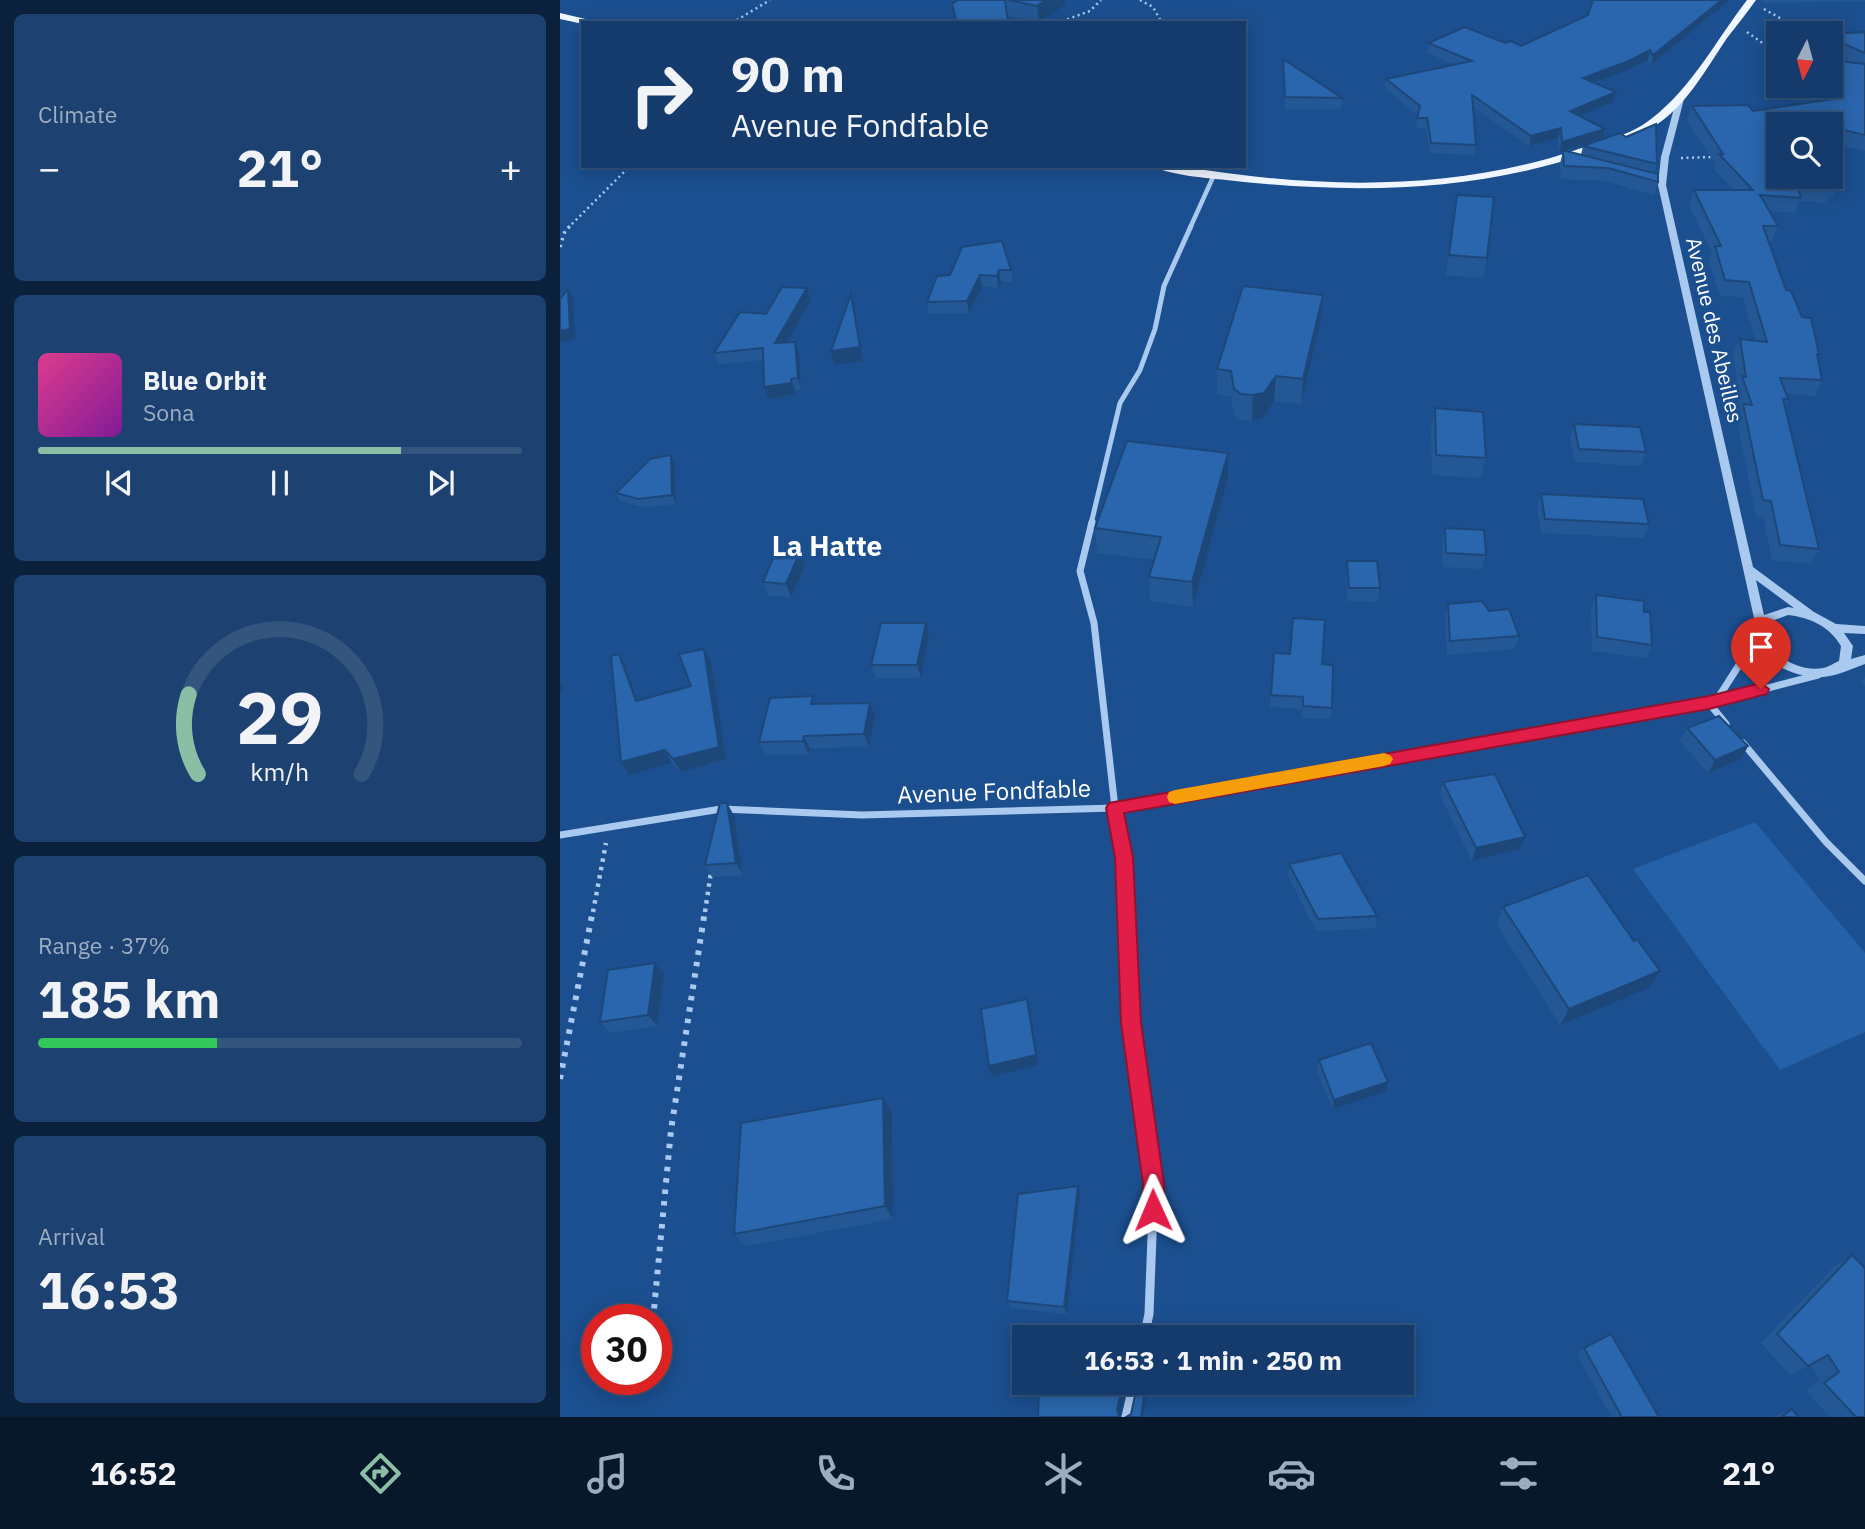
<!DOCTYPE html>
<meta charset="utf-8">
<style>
:root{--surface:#143b6b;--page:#1d4271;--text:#f1f3f6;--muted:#9dadc1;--line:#33557e;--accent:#8abfa5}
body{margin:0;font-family:"IBM Plex Sans",sans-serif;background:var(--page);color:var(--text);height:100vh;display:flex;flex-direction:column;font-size:26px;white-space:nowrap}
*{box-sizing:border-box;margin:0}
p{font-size:23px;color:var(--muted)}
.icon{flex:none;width:38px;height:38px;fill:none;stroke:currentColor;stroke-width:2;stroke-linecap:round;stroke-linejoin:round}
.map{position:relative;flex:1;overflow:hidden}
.sheet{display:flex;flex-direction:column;gap:14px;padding:14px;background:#0b203b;width:560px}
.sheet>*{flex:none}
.top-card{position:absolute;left:21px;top:21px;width:665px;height:147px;border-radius:0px;box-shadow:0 4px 18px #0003,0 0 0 2px var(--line);background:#143b6b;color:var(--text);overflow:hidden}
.needle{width:46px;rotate:186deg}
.tools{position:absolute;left:1206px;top:21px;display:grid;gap:14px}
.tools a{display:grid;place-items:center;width:77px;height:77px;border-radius:0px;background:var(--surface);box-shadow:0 4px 18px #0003,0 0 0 2px var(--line);font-size:35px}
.speed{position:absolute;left:21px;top:1304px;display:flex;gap:14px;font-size:35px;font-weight:700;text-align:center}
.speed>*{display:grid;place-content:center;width:91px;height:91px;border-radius:50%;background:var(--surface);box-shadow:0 4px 18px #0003,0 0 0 2px var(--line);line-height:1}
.speed .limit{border:10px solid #d22;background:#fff;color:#111}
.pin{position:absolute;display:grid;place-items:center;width:60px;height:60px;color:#fff;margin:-72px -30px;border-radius:50% 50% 50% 0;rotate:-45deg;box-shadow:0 0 7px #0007}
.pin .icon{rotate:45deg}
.me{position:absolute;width:77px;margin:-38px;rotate:359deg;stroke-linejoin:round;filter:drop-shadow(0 0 5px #0008)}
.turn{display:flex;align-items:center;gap:24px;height:147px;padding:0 35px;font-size:32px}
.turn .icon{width:91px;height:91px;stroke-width:2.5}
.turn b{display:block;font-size:49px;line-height:60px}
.big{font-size:52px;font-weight:700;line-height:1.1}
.sheet .tile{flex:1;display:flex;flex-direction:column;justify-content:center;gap:10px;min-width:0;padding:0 24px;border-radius:10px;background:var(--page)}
.sheet .dial{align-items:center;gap:0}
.dial svg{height:182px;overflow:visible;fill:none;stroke:var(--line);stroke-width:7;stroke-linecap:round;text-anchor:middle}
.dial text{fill:var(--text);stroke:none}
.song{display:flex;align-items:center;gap:21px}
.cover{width:84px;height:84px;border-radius:10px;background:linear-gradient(135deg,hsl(330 70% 55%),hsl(290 70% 35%))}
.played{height:7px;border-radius:4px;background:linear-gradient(90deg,var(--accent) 75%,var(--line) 75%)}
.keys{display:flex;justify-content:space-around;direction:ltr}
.heat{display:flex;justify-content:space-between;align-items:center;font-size:38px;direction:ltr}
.charge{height:10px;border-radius:5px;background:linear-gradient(90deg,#34c759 37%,var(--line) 0)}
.trip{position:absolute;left:452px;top:1325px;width:402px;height:70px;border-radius:0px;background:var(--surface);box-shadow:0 4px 18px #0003,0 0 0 2px var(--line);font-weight:700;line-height:70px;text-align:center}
.dock{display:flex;height:112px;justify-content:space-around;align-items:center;background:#08182b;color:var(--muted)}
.dock .icon{width:49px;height:49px}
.dock .selected{color:var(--accent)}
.dock b{font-size:32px;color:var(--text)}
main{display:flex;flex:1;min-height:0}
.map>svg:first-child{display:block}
.green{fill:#2461a8}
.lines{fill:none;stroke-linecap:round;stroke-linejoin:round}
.path-far3{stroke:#a9c9ee;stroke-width:2.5;stroke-dasharray:2 3.5;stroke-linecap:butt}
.path-far2{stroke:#a9c9ee;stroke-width:3.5;stroke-dasharray:2.5 4.5;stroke-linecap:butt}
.path-far1{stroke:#a9c9ee;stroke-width:4.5;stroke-dasharray:3.5 5;stroke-linecap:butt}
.path{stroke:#a9c9ee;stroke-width:6;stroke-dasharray:4.5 7;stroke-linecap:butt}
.minor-far3{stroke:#a9c9ee;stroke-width:4.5}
.minor-far2{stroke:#a9c9ee;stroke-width:5}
.minor-far1{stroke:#a9c9ee;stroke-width:7}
.minor{stroke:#a9c9ee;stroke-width:9}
.tertiary{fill:#a9c9ee;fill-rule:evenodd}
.primary{fill:#f0f6ff;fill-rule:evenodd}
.wall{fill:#245895}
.shaded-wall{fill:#1d4779}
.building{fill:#2a66ad;stroke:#1d4779;stroke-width:2}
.route{fill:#e11d48;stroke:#92132f;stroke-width:2}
.slow{fill:#f59e0b}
.labels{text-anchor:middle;stroke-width:7;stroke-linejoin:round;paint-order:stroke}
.far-street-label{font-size:21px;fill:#fff;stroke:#1b4f8f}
.street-label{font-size:24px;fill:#fff;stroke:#1b4f8f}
.quarter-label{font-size:28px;font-weight:bold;fill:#fff;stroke:#1b4f8f}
</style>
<main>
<section class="sheet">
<div class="tile"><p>Climate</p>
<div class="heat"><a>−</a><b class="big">21°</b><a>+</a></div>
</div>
<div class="tile">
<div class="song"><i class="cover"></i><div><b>Blue Orbit</b><p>Sona</p></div></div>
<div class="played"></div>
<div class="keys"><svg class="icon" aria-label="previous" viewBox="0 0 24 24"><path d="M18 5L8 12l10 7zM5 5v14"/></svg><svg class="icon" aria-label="pause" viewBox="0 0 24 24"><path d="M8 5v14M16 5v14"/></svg><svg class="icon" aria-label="next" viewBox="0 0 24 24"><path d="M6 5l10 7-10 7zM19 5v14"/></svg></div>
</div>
<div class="tile dial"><svg viewBox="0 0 100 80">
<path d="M14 69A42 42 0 1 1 86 69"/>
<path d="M14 69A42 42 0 0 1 10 34" stroke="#8abfa5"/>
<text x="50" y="56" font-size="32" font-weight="700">29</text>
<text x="50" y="72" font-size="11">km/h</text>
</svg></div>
<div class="tile"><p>Range · 37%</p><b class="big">185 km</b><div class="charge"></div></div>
<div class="tile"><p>Arrival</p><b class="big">16:53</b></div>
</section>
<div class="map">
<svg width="1305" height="1417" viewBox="0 0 1305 1417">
<rect width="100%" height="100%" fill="#1b4f8f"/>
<polygon class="green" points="1195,822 1305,953 1305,1032 1220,1070 1073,869"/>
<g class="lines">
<g class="path-far3">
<polyline points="580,0 593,7 602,23"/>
<polyline points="1204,9 1246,33"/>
<polyline points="172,23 210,0"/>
<polyline points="497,23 530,11 541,0"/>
<polyline points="1187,32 1218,54"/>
<polyline points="1121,158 1154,157"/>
<polyline points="8,228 70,166"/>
</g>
<polyline class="path-far2" points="0,247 5,231 10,226"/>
<g class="path-far1">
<polyline points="33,912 46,843"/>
<polyline points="145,912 151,872"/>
</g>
<g class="path">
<polyline points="0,1079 33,910"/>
<polyline points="93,1320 111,1130 145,910"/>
</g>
<polyline class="minor-far3" points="630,228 654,175"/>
<polyline class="minor-far2" points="531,524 560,403 580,370 595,329 604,286 631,226"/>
<g class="minor-far1">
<polyline points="532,522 520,571 534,623 555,808 564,857 566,912"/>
<polyline points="1156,701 1199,634"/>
<polyline points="1149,703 1166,724"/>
<polyline points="1183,743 1266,842 1305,881"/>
<polyline points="0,835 161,809 302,815 555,808 1149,703 1258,675"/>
</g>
<g class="minor">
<polyline points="566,910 571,1023 594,1184 589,1314 584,1337"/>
<polyline points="566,1417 574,1382"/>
</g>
<path class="tertiary" d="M1117,97L1124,99L1109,157L1106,185L1193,567L1254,612L1276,624L1305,626V634L1284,633L1293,646L1291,659L1305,655V664C1291,669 1277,676 1263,677C1235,679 1192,660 1196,627L1098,185L1101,157ZM1196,580L1234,608L1228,607L1204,615ZM1228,615C1251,618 1269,626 1281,646L1279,661C1274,663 1269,667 1263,668C1244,672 1216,660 1209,641C1207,637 1207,633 1207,629L1212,621Z"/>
<g class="primary">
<path d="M1187,0H1196C1187,13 1177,25 1167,38C1146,69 1126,107 1093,127C1074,139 1050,145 1029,153C911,193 789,194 666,180C648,178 607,175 594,166C633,166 671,175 709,178C811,188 916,183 1013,151C1039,142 1070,136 1091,119C1131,89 1157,39 1187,0Z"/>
<polygon points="0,13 34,21 35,23 23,24 0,19"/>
</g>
</g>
<g class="wall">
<polygon points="398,0 505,0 505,5 479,22 447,16 448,23 395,23 392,4"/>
<polygon points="1170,0 1091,65 1088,60 1066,71 1034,83 1056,92 1053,102 1019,116 1042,139 999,152 998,138 969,146 913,107 916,145 914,155 870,153 866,128 856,128 858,115 825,88 826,79 895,64 867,53 868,43 945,43 961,46"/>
<polygon points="1199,0 1305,0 1305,1 1207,3"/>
<polygon points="1305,32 1305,151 1270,143 1270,124 1218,124 1279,182 1273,197 1269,197 1267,203 1239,201 1235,213 1209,211 1218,226 1212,241 1208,241 1226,290 1242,317 1259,354 1258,358 1262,380 1255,396 1226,394 1228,399 1225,405 1259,549 1251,564 1212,560 1203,517 1196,516 1177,420 1181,409 1176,392 1178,386 1173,354 1180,339 1195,340 1183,297 1160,296 1149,261 1152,253 1129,205 1134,190 1174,190 1154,169 1156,165 1127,121 1132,106 1193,111 1260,101 1254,96 1257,89 1254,86 1270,86 1288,62 1270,54 1270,34"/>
<polygon points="723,59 782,98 781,109 725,109"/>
<polygon points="1023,146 1097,164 1094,174 1098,182 1094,195 1044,181 1001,179 1000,164 1003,151 1021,155"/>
<polygon points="897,195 927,258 923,278 886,275"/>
<polygon points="402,247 451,270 453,282 441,282 438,288 422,287 409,313 369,314 367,302 390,275"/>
<polygon points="247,288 251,300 226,342 239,353 241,389 235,390 235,394 208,399 204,387 203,360 159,364 154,353 206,314"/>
<polygon points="761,320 741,404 714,401 703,418 692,421 680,419 674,415 671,396 657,395 657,369"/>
<polygon points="875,408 926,458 921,478 872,475 871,429"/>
<polygon points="1014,424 1086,452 1081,466 1015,462 1010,438"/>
<polygon points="668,453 668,478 633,607 590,601 589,577 594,560 537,553 535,528"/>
<polygon points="115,463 116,504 82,507 60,501 56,493"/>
<polygon points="981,494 1089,524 1084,538 981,533 977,507"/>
<polygon points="885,528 926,555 922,569 883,567 882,542"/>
<polygon points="240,552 245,566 231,597 208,596 203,582"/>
<polygon points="787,561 820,588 817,602 787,601 786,574"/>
<polygon points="1036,595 1084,612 1092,645 1087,658 1032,651 1031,608"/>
<polygon points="888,604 929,611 959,636 955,649 887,655 885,617"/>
<polygon points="366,623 369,636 361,678 316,678 311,665"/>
<polygon points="714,653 730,654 762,664 772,708 770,719 742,718 742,709 710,707"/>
<polygon points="59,654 66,667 79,700 131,686 151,661 166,759 121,772 112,763 69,775"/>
<polygon points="1305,676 1305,686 1301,683"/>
<polygon points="310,703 315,716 309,747 250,748 248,754 206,755 199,742 256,704"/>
<polygon points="1127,728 1188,746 1181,759 1148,773 1120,741"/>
<polygon points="883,782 960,849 912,861 880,795"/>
<polygon points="167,803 174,816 183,875 152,877 145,865"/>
<polygon points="729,864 817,916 815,928 756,931 728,876"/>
<polygon points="943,907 1089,988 1000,1025 937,925"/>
<polygon points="95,963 104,974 97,1026 50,1033 40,1022"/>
<polygon points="759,1060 825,1092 772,1109 757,1070"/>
<polygon points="323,1098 332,1112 333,1219 187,1246 174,1234"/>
<polygon points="520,1195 507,1314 451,1308 447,1301"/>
<polygon points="1292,1255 1305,1417 1270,1417 1246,1391 1260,1380 1250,1365 1230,1375 1201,1343 1274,1267"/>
<polygon points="1024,1348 1099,1417 1051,1417 1017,1354"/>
<polygon points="1232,1409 1238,1417 1213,1417"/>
</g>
<g class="shaded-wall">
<polygon points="486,0 505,0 505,5 479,22 477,6"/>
<polygon points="1162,0 1170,0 1091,65 1093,55"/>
<polygon points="1090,50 1088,60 1066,71 1021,87 1023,78"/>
<polygon points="1056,92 1053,102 1007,121 1010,111"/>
<polygon points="1001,128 998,138 969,146 971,136"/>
<polygon points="1045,129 1042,139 999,152 1002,142"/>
<polygon points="439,270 441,282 438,288 437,276"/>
<polygon points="420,275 422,287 409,313 407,301"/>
<polygon points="247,288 251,300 219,355 215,343"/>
<polygon points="8,289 13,299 15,339 0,342 0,331"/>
<polygon points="291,294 294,307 303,361 275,365 271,351"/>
<polygon points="763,295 761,320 741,404 743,379"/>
<polygon points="235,342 239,353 241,389 238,378"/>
<polygon points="716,376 714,401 703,418 692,421 693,395"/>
<polygon points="231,379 235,390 235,394 208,399 204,387"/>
<polygon points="668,453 668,478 633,607 632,582"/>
<polygon points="111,455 115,463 116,504 112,495"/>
<polygon points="240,552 245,566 231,597 226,584"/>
<polygon points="366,623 369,636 361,678 357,665"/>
<polygon points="144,649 151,661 166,759 121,772 113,759"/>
<polygon points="59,654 66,667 83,714 76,701"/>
<polygon points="0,682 4,687 0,693"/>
<polygon points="310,703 315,716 309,747 304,734"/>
<polygon points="244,736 250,748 248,754 243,741"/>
<polygon points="1188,746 1181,759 1148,773 1155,760"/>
<polygon points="105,750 112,763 69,775 61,762"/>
<polygon points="167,803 174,816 183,875 176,863"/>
<polygon points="965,837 960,849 912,861 916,848"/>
<polygon points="95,963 104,974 97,1026 88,1015"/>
<polygon points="1100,971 1089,988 1000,1025 1009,1009"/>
<polygon points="467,999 470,1010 479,1065 432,1076 429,1066"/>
<polygon points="828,1082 825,1092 772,1109 774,1100"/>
<polygon points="323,1098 332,1112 333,1219 325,1206"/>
<polygon points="518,1186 520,1195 507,1314 504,1307"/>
<polygon points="564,1382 567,1382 560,1417 557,1410"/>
<polygon points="586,1382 588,1382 583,1417 581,1417"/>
</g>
<g class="building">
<polygon points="398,0 445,0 448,23 397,23 392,4"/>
<polygon points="449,0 486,0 477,6"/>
<polygon points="1033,0 1162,0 1093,55 1090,50 1069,61 1023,78 1056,92 1010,111 1045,129 1002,142 1001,128 971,136 912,95 916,145 871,143 867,118 857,118 860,106 826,79 912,61 868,43 905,27 945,43 951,41 961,46 1028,15"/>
<polygon points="1305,32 1305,53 1270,38 1270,34"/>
<polygon points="723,59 782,98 725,97"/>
<polygon points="1270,60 1305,64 1305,135 1270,127 1270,124 1253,123 1254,124 1218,124 1218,177 1270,177 1270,163 1279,182 1271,182 1273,188 1237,186 1241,198 1200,195 1218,226 1203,226 1226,290 1231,291 1242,317 1251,318 1259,354 1257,354 1262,380 1220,378 1228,399 1223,399 1259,549 1220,545 1211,501 1203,500 1183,404 1192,405 1182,376 1186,377 1180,339 1207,342 1189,282 1165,280 1155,246 1161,246 1134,190 1193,190 1159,154 1163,154 1132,106 1188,105 1193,111 1279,98 1264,86 1270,86"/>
<polygon points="1096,124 1097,164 1023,146 1060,133 1066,137"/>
<polygon points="1003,151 1006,151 1098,174 1098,182 1048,168 1004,166"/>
<polygon points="897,195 934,197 927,258 889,255"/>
<polygon points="442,241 451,270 439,270 437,276 420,275 407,301 367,302 377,276 390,275 402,247"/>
<polygon points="683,286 763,295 743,379 716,376 704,393 693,395 681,394 674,389 671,371 657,369"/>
<polygon points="222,287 247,288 215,343 235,342 238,378 231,379 231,383 204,387 203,348 154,353 180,312 206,314"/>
<polygon points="8,289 10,329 0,331 0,299"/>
<polygon points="291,294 300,347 271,351"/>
<polygon points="875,408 923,412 926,458 876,455"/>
<polygon points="1014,424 1080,427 1086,452 1019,449"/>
<polygon points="567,441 668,453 632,582 589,577 601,537 535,528"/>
<polygon points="111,455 112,495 78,499 56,493 90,459"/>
<polygon points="981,494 1083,499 1089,524 985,519"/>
<polygon points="885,528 924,530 926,555 886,553"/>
<polygon points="216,551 240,552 226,584 203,582"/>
<polygon points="787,561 817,561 820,588 789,588"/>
<polygon points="1036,595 1084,601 1084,612 1090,612 1092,645 1037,637"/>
<polygon points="922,601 929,611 949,609 959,636 890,641 888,604"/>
<polygon points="733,618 765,620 762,664 773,665 772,708 743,706 743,697 711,695 714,653 730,654"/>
<polygon points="321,623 366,623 357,665 311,665"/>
<polygon points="144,649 159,747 113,759 105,750 61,762 51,656 59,654 76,701 131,686 119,654"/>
<polygon points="253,696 251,704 310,703 304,734 244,736 243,741 199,742 210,698"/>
<polygon points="1159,716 1188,746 1155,760 1127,728"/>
<polygon points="935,774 965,837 916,848 883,782"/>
<polygon points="160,803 167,803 176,863 145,865"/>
<polygon points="781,853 817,916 758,919 729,864"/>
<polygon points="1028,875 1074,941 1077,939 1100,971 1009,1009 943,907"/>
<polygon points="95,963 88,1015 40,1022 48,970"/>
<polygon points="467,999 476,1055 429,1066 421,1009"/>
<polygon points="811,1043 828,1082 774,1100 759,1060"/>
<polygon points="323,1098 325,1206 174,1234 181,1123"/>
<polygon points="518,1186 504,1307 447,1301 458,1194"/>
<polygon points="1292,1255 1305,1268 1305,1417 1296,1417 1264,1383 1279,1372 1268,1355 1248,1366 1217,1334"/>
<polygon points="1051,1334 1099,1417 1062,1417 1024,1348"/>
<polygon points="479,1382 564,1382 557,1410 560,1417 478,1417"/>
<polygon points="578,1382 586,1382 581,1417 566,1417 571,1414"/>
<polygon points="1232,1409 1238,1417 1221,1417"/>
</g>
<polygon class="route" points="1201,683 1209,689 1207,694 1149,709 564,813 573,857 581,1023 604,1184 604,1210 600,1218 593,1221 585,1218 582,1210 583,1184 561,1023 555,857 546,808 549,803 1149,696"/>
<polygon class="slow" points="824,753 830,755 833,759 830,764 824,766 615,804 609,802 607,797 609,792 615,790"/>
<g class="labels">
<g class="far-street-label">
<text transform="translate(1154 330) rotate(77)" y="7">Avenue des Abeilles</text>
</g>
<g class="street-label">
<text transform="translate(434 792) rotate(-2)" y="8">Avenue Fondfable</text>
</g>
<g class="quarter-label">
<text x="267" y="556">La Hatte</text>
</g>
</g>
</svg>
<div class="tools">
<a><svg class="needle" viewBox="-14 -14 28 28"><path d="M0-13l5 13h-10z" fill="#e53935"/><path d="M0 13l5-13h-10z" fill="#9dadc1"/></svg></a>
<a><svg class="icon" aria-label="search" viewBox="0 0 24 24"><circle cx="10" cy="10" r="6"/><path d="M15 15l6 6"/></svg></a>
</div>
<div class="speed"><div class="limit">30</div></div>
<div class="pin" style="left:1201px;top:689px;background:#d93025"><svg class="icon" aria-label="arrive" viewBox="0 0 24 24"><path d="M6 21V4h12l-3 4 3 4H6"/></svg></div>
<svg class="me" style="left:593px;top:1210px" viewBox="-20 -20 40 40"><path d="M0-17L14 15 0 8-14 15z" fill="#e11d48" stroke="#fff" stroke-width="4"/></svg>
<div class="trip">16:53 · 1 min · 250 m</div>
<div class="top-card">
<div class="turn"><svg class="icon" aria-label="right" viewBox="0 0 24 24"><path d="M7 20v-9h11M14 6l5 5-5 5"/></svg><div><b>90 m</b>Avenue Fondfable</div></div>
</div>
</div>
</main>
<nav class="dock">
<b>16:52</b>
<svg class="icon selected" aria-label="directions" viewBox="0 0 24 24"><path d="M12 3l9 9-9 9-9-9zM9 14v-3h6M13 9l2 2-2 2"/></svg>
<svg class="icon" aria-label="music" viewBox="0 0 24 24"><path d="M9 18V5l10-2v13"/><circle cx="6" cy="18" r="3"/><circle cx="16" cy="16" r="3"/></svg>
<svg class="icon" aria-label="phone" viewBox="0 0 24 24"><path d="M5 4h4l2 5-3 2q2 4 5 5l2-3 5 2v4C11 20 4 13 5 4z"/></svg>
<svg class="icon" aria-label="climate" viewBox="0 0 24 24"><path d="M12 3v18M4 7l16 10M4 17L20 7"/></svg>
<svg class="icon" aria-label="car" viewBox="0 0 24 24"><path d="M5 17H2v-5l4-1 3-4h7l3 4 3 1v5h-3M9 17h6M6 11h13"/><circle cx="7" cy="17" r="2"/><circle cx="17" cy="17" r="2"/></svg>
<svg class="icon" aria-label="filters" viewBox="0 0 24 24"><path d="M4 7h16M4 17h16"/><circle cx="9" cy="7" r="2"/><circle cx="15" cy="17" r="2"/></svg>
<b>21°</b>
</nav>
